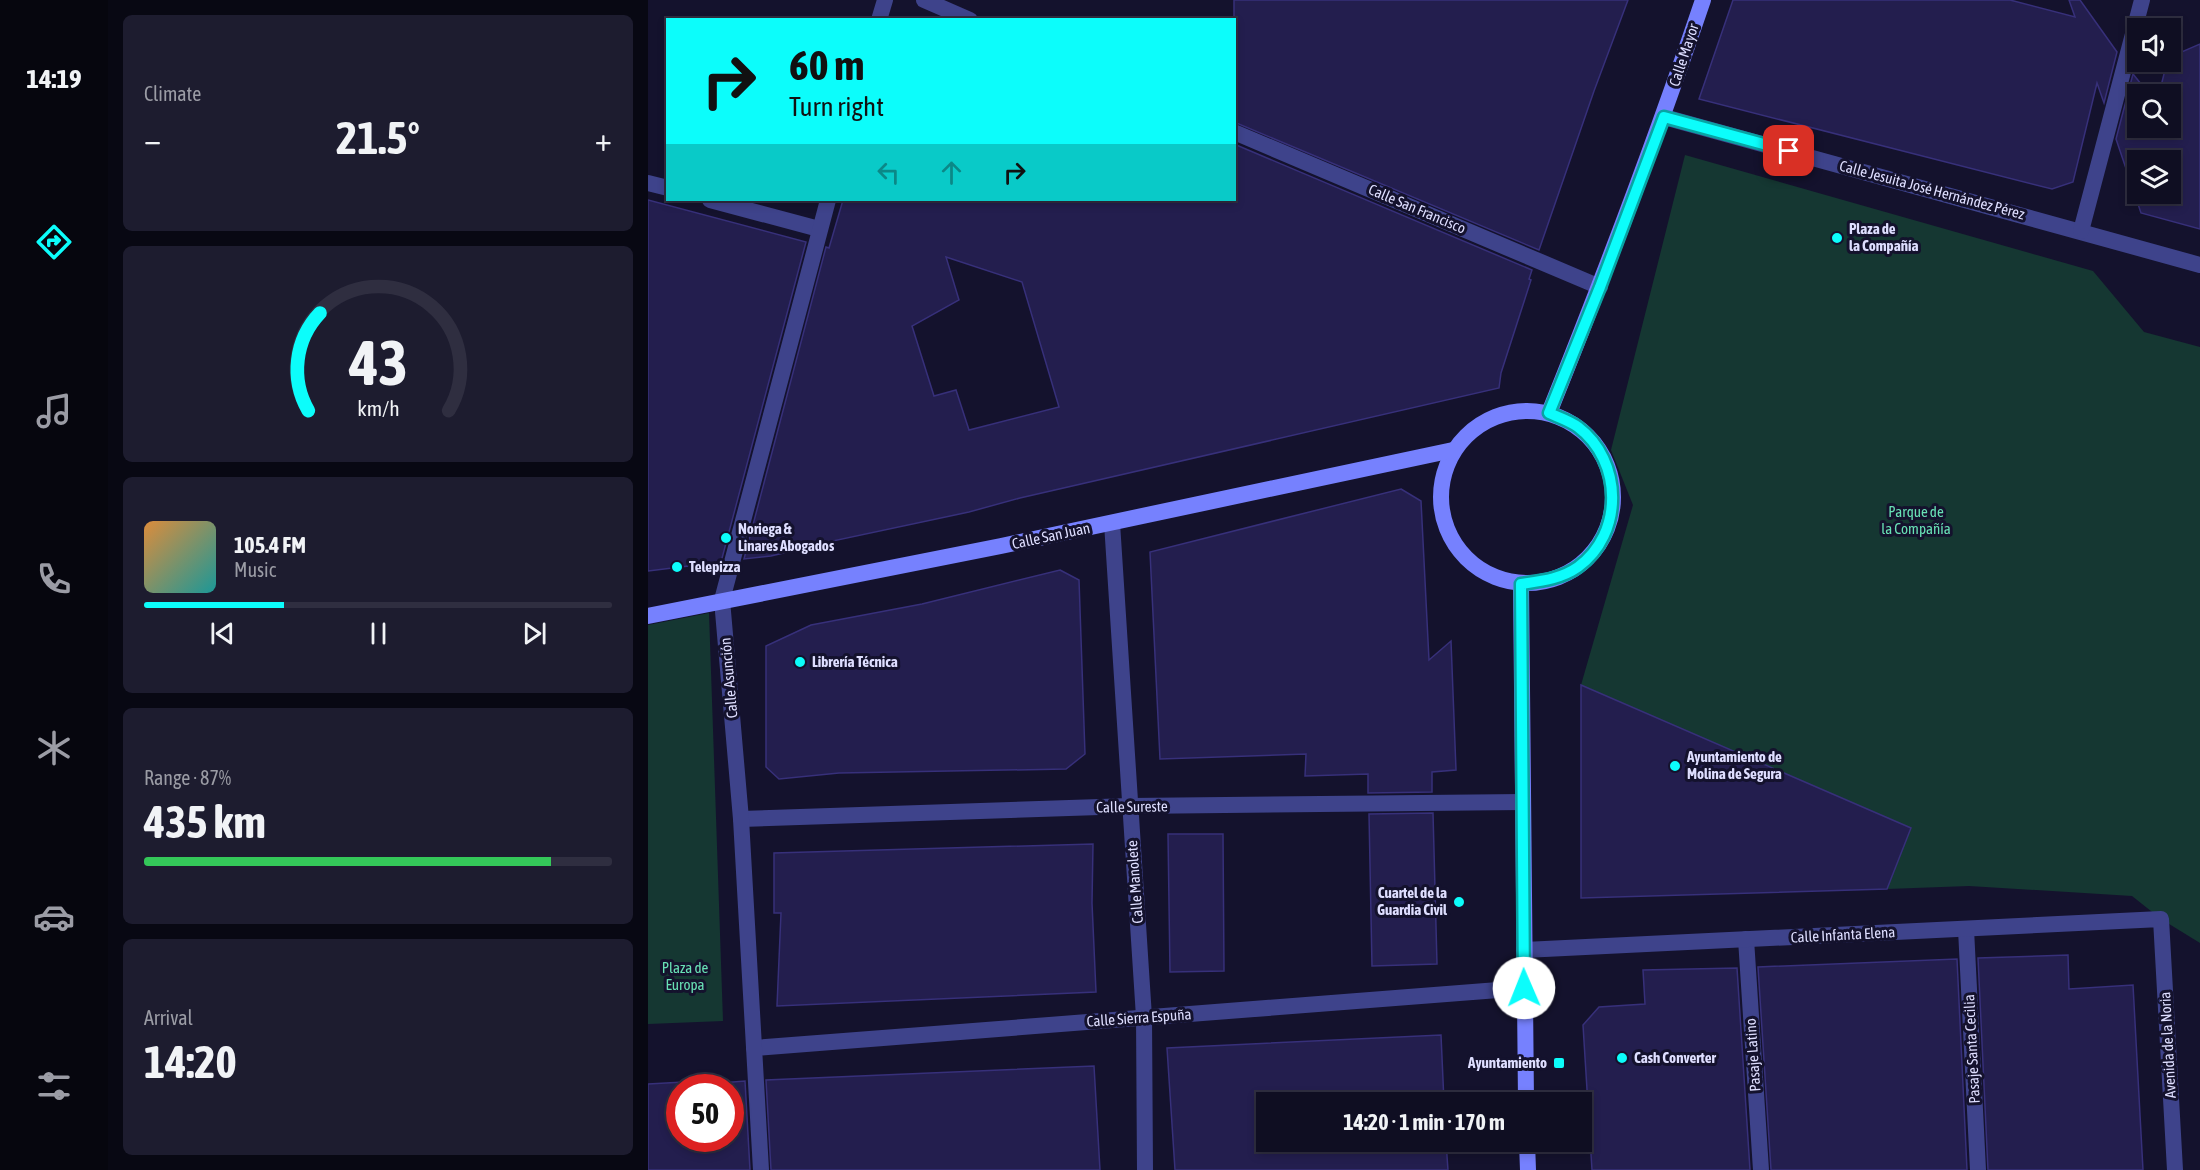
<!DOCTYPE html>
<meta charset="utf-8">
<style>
:root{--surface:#0f0e22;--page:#1d1c2f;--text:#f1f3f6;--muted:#9b9ca5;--line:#2f2e40;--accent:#0cfdfb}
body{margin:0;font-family:"Asap Condensed",sans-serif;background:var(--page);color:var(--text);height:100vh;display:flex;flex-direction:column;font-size:22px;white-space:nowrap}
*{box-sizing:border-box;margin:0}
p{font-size:20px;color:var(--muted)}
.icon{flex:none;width:33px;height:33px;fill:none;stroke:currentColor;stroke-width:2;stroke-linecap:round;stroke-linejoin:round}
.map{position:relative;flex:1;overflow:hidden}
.drawer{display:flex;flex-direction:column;gap:15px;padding:15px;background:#080813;width:540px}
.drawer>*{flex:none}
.guide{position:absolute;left:18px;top:18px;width:570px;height:183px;border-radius:0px;box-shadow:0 3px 9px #0003,0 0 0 2px var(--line);background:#0cfdfb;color:#111;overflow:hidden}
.buttons{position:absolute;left:1479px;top:18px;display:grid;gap:12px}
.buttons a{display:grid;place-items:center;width:54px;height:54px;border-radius:0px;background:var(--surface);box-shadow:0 3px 9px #0003,0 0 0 2px var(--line);font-size:30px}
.speed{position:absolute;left:18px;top:1074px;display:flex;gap:12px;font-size:30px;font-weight:700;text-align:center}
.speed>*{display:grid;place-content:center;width:78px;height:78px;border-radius:50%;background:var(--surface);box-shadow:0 3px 9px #0003,0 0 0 2px var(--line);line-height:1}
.speed .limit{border:9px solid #d22;background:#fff;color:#111}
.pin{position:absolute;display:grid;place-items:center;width:51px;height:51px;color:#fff;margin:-26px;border-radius:12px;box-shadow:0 3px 9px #0006}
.me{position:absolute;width:66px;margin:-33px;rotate:359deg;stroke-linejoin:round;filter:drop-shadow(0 0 4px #0008)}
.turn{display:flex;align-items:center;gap:21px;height:126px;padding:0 24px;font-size:27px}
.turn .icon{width:78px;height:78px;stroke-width:2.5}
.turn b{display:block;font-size:42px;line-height:51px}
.lanes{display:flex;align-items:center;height:57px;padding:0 24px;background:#0003;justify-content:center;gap:30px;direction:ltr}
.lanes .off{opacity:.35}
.big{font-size:45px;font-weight:700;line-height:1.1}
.drawer .card{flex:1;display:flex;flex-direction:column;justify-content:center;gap:9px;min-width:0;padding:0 21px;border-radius:9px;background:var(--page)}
.drawer .dial{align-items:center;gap:0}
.dial svg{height:156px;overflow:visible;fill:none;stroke:var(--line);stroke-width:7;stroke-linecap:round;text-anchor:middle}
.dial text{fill:var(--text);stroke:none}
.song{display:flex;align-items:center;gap:18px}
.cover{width:72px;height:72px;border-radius:9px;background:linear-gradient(135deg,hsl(30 70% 55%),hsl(180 70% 35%))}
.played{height:6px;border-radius:3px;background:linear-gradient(90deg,var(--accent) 30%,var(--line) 30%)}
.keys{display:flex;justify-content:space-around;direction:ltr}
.heat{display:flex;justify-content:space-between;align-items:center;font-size:33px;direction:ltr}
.charge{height:9px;border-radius:4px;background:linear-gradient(90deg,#34c759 87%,var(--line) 0)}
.trip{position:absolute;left:608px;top:1092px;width:336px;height:60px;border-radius:0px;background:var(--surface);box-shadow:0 3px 9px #0003,0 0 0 2px var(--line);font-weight:700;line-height:60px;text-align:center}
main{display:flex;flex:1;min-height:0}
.tab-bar{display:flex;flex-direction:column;width:108px;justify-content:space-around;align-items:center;background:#06060e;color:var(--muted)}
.tab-bar .icon{width:42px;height:42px}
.tab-bar .active{color:var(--accent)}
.tab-bar b{font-size:27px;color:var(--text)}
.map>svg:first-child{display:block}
.green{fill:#153732}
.building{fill:#231e4e;stroke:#37307a;stroke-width:1.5;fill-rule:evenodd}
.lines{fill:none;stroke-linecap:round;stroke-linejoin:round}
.pedestrian{stroke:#3e438b;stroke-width:16}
.minor{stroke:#3e438b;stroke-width:16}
.secondary{stroke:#7681fe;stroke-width:16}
.route-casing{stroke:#08a4a3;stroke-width:15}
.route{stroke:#0cfdfb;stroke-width:10}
.poi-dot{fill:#0cfdfb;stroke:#14122d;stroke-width:2}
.labels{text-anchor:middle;stroke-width:6;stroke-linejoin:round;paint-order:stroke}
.street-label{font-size:15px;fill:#dedeff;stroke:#14122d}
.poi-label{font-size:15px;font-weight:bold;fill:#dedeff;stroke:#14122d;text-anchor:start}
.park-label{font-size:15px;fill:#68e1b5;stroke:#14122d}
</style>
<main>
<nav class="tab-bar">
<b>14:19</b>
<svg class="icon active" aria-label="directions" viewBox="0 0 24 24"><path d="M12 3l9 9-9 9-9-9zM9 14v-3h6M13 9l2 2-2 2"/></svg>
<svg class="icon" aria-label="music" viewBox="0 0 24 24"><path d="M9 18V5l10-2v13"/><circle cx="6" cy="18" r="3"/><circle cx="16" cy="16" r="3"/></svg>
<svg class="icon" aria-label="phone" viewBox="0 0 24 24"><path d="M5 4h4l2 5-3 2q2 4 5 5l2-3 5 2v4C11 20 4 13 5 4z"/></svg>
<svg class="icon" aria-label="climate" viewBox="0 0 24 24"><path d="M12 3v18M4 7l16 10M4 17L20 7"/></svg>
<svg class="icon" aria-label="car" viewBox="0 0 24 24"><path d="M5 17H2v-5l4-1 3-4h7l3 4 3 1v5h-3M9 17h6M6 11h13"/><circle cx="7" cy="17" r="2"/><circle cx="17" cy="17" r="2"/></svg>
<svg class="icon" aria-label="filters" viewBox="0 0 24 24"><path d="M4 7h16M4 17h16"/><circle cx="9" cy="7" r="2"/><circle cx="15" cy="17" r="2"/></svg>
</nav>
<section class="drawer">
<div class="card"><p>Climate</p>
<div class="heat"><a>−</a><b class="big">21.5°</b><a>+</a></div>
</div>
<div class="card dial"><svg viewBox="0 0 100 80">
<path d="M14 69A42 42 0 1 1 86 69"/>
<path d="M14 69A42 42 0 0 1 20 19" stroke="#0cfdfb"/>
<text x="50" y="56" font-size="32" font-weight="700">43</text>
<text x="50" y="72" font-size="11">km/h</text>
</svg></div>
<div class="card">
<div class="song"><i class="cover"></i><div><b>105.4 FM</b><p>Music</p></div></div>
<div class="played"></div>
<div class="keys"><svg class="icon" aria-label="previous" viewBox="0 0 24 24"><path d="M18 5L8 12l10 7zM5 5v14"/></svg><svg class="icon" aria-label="pause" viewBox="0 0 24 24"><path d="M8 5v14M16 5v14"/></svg><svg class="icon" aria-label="next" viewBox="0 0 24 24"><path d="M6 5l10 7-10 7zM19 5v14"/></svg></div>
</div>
<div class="card"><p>Range · 87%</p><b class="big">435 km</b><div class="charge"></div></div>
<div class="card"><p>Arrival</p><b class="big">14:20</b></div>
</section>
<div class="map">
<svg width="1552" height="1170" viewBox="0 0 1552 1170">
<rect width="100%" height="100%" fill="#14122d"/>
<g class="green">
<polygon points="1037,155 1445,271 1496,332 1552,347 1552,943 1513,919 1484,896 1321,886 1239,889 1262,828 933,685 985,505 963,450"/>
<polygon points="61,613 75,1021 0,1024 0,625"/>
</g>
<g class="building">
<polygon points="586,0 980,0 946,91 891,250 586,122"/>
<polygon points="1085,0 1362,0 1427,17 1421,0 1432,0 1469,52 1456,103 1449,83 1425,182 1404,189 1051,99"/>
<path d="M1552,44V229L1493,213L1468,139L1485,74L1501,94H1490V128H1522V94H1511L1519,62H1522V57ZM1490,160H1522V194H1490Z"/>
<path d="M586,144L884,270L881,279L883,280L853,373L851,388L372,498L321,512L161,546V547L123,556L96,559L178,247L181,248L195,200H586ZM298,257L374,282L411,407L321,430L308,390L286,396L264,326L311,300Z"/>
<polygon points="0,200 158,242 73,562 0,571"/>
<polygon points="753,489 773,501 781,660 803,641 808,770 784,772 784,792 720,793 720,774 657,776 658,754 512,759 502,552"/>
<polygon points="412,570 431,580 437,754 418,769 191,773 131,779 118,767 118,646 163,625 274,604"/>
<polygon points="933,685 1263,828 1239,889 933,898"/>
<polygon points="785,813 789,964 724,966 721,814"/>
<polygon points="520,834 575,834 576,971 522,972"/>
<polygon points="445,844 444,903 448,992 129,1006 133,913 126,913 126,853"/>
<polygon points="1420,955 1421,989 1485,985 1495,1170 1340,1170 1330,958"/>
<polygon points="1309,959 1319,1170 1123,1170 1110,967"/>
<polygon points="1089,968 1102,1170 944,1170 935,1025 951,1007 997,1004 995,970"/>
<polygon points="793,1035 796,1102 618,1102 618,1142 798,1142 800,1170 527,1170 519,1048"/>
<polygon points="446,1066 452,1170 123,1170 118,1080"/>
<path d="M72,1080V1083L97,1081L102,1170H0V1084ZM32,1088H82V1138H32Z"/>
</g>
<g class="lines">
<g class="pedestrian">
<polyline points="0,183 20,188"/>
<polyline points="62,200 171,229"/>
<polyline points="1318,929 1330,1170"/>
<polyline points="1098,939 1113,1170"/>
<polyline points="876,950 1513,919 1527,1170"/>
</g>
<g class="minor">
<polyline points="276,0 322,20"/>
<polyline points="231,20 237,0"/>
<polyline points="1016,117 1552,265"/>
<polyline points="586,132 952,287"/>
<polyline points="1433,231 1494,0"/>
<polyline points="464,523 496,1017 497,1170"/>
<polyline points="93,819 482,806 875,802"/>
<polyline points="106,1048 876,988"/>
<polyline points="113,1170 93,819 74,600 180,200"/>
</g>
<g class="secondary">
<circle cx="879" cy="497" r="86"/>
<path d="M901,413C956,276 1008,139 1055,0"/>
<polyline points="873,584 878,1102"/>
<polyline points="0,616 353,546 805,450"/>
<polyline points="879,1142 880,1170"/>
</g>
</g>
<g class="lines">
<g class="route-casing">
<path id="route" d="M876,988L873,584C893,581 913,579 930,567C976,534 975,461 930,427C922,421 910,417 901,413L952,287L1016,117L1141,151"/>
</g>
<use href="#route" class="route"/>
</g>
<g class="poi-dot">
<circle cx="1189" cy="238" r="6"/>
<circle cx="78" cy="538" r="6"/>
<circle cx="29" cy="567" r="6"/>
<circle cx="152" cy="662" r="6"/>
<circle cx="1027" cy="766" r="6"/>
<circle cx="811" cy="902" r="6"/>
<circle cx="974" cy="1058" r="6"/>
<rect x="905" y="1057" width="12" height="12" rx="3"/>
</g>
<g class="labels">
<g class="street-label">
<text transform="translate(1036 55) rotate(-72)" y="5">Calle Mayor</text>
<text transform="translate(1284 190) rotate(15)" y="5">Calle Jesuita José Hernández Pérez</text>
<text transform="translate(769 209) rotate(23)" y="5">Calle San Francisco</text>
<text transform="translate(403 536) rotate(-12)" y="5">Calle San Juan</text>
<text transform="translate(81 678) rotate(-95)" y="5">Calle Asunción</text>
<text transform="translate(484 807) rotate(-1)" y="5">Calle Sureste</text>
<text transform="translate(487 882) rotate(-94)" y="5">Calle Manolete</text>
<text transform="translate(1195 935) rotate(-3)" y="5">Calle Infanta Elena</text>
<text transform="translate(491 1018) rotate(-4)" y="5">Calle Sierra Espuña</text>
<text transform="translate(1520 1045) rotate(-93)" y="5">Avenida de la Noria</text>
<text transform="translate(1324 1049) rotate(-93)" y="5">Pasaje Santa Cecilia</text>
<text transform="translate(1105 1055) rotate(-94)" y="5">Pasaje Latino</text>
</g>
<g class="poi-label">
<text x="1201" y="234">Plaza de<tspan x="1201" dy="17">la Compañía</tspan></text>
<text x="90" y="534">Noriega &amp;<tspan x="90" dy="17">Linares Abogados</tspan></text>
<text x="41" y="572">Telepizza</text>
<text x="164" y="667">Librería Técnica</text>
<text x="1039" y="762">Ayuntamiento de<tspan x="1039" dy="17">Molina de Segura</tspan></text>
<text x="799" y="898" text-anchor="end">Cuartel de la<tspan x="799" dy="17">Guardia Civil</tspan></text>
<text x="986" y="1063">Cash Converter</text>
<text x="899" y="1068" text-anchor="end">Ayuntamiento</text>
</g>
<g class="park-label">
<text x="1268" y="517">Parque de<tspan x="1268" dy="17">la Compañía</tspan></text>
<text x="37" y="973">Plaza de<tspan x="37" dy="17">Europa</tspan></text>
</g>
</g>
</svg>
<div class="buttons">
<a><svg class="icon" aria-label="sound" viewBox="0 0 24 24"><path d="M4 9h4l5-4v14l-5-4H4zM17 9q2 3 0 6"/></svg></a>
<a><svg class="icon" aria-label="search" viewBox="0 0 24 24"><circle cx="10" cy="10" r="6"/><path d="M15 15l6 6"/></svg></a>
<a><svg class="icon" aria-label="layers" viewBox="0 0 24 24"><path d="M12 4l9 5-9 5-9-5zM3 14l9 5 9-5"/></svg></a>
</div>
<div class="speed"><div class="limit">50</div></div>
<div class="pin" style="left:1141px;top:151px;background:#d93025"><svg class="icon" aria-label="arrive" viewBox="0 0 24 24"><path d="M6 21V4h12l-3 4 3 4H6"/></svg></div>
<svg class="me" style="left:876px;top:988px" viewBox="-20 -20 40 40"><circle r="19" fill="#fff"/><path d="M0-13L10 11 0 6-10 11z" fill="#0cfdfb"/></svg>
<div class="trip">14:20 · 1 min · 170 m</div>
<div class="guide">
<div class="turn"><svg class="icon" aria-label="right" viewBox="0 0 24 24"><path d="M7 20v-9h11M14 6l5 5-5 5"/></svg><div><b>60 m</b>Turn right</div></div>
<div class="lanes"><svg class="icon off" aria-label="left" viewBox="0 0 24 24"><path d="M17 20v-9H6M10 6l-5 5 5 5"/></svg><svg class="icon off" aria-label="ahead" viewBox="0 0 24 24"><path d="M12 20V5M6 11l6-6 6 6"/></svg><svg class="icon" aria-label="right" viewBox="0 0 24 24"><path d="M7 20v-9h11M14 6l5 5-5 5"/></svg></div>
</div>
</div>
</main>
